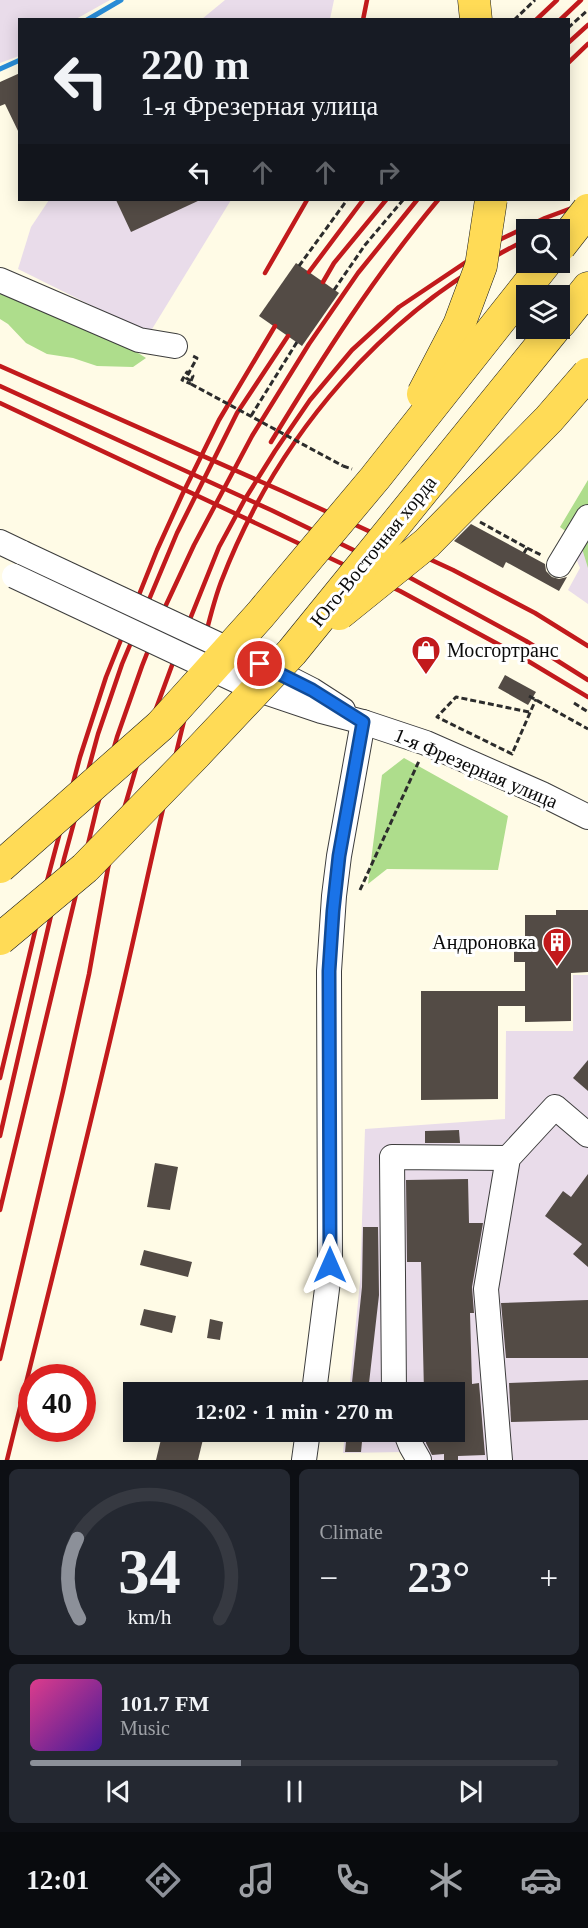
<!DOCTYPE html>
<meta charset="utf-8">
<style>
:root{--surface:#171b24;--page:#242831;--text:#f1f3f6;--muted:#9ea1a6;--line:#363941;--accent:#8c9099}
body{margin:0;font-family:"Times New Roman",serif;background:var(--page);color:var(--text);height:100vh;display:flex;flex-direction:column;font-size:22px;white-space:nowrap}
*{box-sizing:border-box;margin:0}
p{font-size:20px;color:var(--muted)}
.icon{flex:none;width:33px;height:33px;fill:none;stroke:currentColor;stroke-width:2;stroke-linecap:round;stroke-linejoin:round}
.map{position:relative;height:1460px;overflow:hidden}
.details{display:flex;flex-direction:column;gap:9px;padding:9px;background:#0d0f14;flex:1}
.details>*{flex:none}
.top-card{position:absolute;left:18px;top:18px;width:552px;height:183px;border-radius:0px;box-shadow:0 3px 15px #0003;background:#171b24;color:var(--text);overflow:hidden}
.fabs{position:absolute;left:516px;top:219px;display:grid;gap:12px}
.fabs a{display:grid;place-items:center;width:54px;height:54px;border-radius:0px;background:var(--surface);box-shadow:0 3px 15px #0003;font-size:30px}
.speed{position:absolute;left:18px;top:1364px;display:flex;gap:12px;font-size:30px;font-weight:700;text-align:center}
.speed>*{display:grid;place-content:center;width:78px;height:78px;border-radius:50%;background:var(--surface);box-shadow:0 3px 15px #0003;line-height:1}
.speed .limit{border:9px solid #d22;background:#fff;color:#111}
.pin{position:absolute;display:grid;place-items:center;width:51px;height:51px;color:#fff;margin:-26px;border:3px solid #fff;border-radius:50%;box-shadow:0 2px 6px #0007}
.me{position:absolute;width:66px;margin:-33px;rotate:0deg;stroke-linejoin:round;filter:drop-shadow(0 0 4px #0008)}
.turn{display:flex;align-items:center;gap:21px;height:126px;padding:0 24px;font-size:27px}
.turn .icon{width:78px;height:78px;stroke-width:2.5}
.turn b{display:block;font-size:42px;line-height:51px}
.lanes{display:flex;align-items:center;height:57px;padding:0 24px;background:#0003;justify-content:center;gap:30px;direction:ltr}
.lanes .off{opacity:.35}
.big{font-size:45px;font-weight:700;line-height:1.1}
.details .card{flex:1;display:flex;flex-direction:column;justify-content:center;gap:9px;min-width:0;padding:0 21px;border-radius:9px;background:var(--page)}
.details .dial{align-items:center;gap:0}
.dial svg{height:156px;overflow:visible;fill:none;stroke:var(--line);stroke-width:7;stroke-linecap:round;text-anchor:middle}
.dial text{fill:var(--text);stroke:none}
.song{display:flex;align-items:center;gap:18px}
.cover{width:72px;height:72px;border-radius:9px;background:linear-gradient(135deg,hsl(330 70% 55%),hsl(260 70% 35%))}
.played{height:6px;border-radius:3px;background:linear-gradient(90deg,var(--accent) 40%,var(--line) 40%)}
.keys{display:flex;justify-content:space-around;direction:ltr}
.heat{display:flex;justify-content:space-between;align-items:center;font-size:33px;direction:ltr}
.details .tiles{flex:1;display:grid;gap:9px;grid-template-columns:1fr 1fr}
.card:last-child{grid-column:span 2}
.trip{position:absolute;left:123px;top:1382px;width:342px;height:60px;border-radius:0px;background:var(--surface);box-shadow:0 3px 15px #0003;font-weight:700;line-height:60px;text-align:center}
.tab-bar{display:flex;height:96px;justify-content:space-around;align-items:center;background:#090b0e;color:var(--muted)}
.tab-bar .icon{width:42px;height:42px}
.tab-bar .active{color:var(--accent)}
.tab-bar b{font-size:27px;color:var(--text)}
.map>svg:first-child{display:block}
.industrial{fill:#e9dcea}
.forest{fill:#aedd8c}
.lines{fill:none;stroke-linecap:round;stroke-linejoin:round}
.stream{stroke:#298cd6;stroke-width:5}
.building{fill:#534b45}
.minor-casing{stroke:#3d3d3d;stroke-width:26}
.major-casing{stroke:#1b1b1b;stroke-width:33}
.path{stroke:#2c2c2c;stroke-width:3;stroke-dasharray:6 3;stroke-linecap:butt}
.minor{stroke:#fff;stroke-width:24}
.major{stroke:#ffdb56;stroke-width:32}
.rail{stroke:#c21a1c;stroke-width:4.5}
.minor-bridge-casing{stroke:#3d3d3d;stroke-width:26;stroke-linecap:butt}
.major-bridge-casing{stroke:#1b1b1b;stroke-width:33;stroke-linecap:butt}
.path-bridge{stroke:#2c2c2c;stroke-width:3;stroke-dasharray:6 3;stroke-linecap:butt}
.minor-bridge{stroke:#fff;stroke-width:24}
.major-bridge{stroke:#ffdb56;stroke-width:32}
.route-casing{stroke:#114b97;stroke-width:15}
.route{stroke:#1a73e8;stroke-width:10}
.labels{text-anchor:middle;stroke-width:6;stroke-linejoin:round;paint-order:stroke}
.street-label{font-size:20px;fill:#0a0a0a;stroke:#fff}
.poi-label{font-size:20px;fill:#0a0a0a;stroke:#fff;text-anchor:start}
</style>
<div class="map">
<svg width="588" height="1460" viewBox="0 0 588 1460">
<rect width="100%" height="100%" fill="#fffbe6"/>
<g class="industrial">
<polygon points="0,0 110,0 76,19 20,20 19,56 0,63"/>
<polygon points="225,0 334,0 330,19 202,19"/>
<polygon points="49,200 231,200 149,334 18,269 31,227"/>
<polygon points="588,494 588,604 568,590 580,568 565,532"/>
<polygon points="573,975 588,975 588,1460 404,1460 404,1452 343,1453 345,1431 454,1431 454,1392 349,1392 360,1282 365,1129 505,1119 506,1031 573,1031"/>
</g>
<g class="forest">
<polygon points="0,294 51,308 72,324 95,334 119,341 146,358 133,367 97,366 73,358 47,354 26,343 8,324 0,319"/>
<polygon points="588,480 588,568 580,542 560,527"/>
<polygon points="404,758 508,816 498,870 387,869 368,884 382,775"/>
</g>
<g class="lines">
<g class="stream">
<polyline points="87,20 121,0"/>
<polyline points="0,69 20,60"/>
</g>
</g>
<g class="building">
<polygon points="20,73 20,135 5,104 0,106 0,82"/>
<polygon points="116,200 200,200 131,232"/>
<polygon points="296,263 339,293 302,346 259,316"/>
<polygon points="471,524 545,564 546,571 552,577 559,579 567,577 559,591 506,562 503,568 454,541"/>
<polygon points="505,675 536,692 528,705 498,688"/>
<polygon points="556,910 588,910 588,972 571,973 571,1021 525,1022 525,1006 498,1006 498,1099 421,1100 421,991 525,991 525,962 514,962 514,944 525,944 525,915 556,915"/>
<polygon points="588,1060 588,1091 573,1078"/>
<polygon points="459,1130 460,1143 425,1143 425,1131"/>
<polygon points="155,1163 178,1167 170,1210 147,1207"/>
<polygon points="588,1174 588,1267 573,1254 582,1244 545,1216 563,1191 571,1197"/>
<polygon points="468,1179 469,1223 483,1223 472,1287 474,1313 470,1313 472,1384 479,1383 485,1455 458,1456 458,1460 444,1460 444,1454 432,1455 426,1443 426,1431 454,1431 454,1392 424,1392 421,1262 407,1262 406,1180"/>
<polygon points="363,1227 378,1227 379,1295 368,1392 351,1392 362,1287"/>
<polygon points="144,1250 192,1262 188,1277 140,1265"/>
<polygon points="588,1300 588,1358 506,1358 501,1303"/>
<polygon points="144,1309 176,1316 172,1333 140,1325"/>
<polygon points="210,1319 223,1322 220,1340 207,1338"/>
<polygon points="588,1380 588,1420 511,1422 509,1383"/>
<polygon points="163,1431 205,1431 198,1460 156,1460"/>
<polygon points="347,1431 363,1431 361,1452 345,1452"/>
</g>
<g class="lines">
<g class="minor-casing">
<g id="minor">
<polyline points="0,280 139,340 175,346"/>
<polyline points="0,542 23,553"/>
<polyline points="559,565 588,517"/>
<polyline points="261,664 312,690 343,710"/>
<polyline points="250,687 321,711 363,722 426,743 542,794 588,817"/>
<polyline points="314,1392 330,1265 329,971 334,896 339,856 363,722"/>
<polyline points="394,1392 392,1157 508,1158"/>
<polyline points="405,1431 411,1446 419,1460"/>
<polyline points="304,1460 308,1431"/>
<polyline points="500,1460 486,1289 508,1158 555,1107 588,1135"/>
</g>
</g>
<g class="major-casing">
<g id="major">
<polyline points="474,0 476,20"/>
<polyline points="560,323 588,288"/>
</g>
</g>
<g class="path">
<polyline points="514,20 535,0"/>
<polyline points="568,28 588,10"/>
<polyline points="299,266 347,200"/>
<polyline points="334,290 365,245 403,200"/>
<polyline points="191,381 186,378 197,358 191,355"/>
<polyline points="191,381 193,376 187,372 182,380 191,384"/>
<polyline points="251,416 297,342"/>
<polyline points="343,466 352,469"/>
<polyline points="480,522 527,548 524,553"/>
<polyline points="527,548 541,555"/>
<polyline points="529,696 588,729"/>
<polyline points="574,703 588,712"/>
<polyline points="529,712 456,697 437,717 512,754 536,699"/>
<polyline points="360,890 419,761"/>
</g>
<use href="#minor" class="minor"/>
<use href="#major" class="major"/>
<g class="rail">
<polyline points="363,20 367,0"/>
<polyline points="536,20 557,0"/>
<polyline points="560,20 581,0"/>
<polyline points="568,43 588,25"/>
<polyline points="568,63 588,44"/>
<polyline points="549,230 588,215"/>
<polyline points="309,272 363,200"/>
<polyline points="265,273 307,200"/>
<polyline points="323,282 334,263 386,200"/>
<polyline points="0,366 282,491 453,570 535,613 588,646"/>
<polyline points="0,386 271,510 405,575 526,641 588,680"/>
<polyline points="0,403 400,591 518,655 588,697"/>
<path d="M271,442C322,358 375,275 438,200"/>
<polyline points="0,1078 47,881 80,757 106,677 157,550 182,495 219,420 275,326"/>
<polyline points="0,1136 64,859 98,734 122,664 177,533 237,413 288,336"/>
<polyline points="0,1210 97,807 117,737 142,666 166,605 194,545 252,436 309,344 358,273 417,200"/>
<polyline points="0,1359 63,1091 89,974 108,868 115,840 143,744 178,649 219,547 245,499 275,451 310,400 352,350 399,307 499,240 545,218 588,202"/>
<path d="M7,1460C44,1310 82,1161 117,1011C143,901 165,791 194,682C203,649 209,614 221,582C277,436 385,309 526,240"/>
</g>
<g class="minor-bridge-casing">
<g id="minor-bridge">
<polyline points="23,553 260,664"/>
<polyline points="14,576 250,687"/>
</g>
</g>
<g class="major-bridge-casing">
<g id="major-bridge">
<polyline points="560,246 588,210"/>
<polyline points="423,394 459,325 481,266 491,200"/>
<polyline points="339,614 427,543 549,419 588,374"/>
<polyline points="0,867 160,726 260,615 375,478 546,262"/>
<polyline points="0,939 85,868 196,754 292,652 555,328"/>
</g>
</g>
<polyline class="path-bridge" points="191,384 343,466"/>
<use href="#minor-bridge" class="minor-bridge"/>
<use href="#major-bridge" class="major-bridge"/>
</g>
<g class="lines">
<g class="route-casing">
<polyline id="route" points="260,664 312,690 363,722 339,856 333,911 329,971 330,1265"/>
</g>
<use href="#route" class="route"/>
</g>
<defs>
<g id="shop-pin" transform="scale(1.5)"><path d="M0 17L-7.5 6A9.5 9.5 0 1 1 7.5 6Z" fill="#c21a1c" stroke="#fff"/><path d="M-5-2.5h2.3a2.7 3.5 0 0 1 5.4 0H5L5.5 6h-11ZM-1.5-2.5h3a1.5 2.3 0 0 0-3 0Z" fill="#fff"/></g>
<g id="building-pin" transform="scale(1.5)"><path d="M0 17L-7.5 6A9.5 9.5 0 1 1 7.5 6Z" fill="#c21a1c" stroke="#fff"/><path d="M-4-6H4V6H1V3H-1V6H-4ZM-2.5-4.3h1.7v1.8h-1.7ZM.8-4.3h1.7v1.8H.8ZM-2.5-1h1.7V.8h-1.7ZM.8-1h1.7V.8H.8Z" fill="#fff"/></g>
</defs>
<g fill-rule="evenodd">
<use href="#shop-pin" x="426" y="650"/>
<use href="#building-pin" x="557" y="942"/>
</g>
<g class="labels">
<g class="street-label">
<text transform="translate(373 551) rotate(-51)" y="7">Юго-Восточная хорда</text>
<text transform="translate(476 768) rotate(23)" y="7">1-я Фрезерная улица</text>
</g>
<g class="poi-label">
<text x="447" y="657">Мосгортранс</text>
<text x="536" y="949" text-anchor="end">Андроновка</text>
</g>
</g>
</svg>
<div class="fabs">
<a><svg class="icon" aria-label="search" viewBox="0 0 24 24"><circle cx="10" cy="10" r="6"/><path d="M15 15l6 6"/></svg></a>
<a><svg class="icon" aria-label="layers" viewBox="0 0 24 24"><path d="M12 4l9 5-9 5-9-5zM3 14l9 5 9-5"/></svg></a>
</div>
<div class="speed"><div class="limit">40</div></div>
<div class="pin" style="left:260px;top:664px;background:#d93025"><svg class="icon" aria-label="arrive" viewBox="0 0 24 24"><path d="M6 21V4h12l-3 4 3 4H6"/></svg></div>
<svg class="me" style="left:330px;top:1265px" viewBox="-20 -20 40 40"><path d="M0-17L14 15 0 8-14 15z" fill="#1a73e8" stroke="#fff" stroke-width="4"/></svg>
<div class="trip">12:02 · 1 min · 270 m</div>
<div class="top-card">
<div class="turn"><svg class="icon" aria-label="left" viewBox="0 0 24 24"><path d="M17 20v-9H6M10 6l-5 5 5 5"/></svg><div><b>220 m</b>1-я Фрезерная улица</div></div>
<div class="lanes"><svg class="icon" aria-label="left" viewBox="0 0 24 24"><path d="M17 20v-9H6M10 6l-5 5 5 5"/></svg><svg class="icon off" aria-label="ahead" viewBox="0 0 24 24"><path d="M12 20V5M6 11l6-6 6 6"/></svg><svg class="icon off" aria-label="ahead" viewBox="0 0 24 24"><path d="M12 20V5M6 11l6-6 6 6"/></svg><svg class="icon off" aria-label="right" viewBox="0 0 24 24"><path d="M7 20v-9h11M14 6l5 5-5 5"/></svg></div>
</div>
</div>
<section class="details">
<div class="tiles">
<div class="card dial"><svg viewBox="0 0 100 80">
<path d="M14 69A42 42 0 1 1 86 69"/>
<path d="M14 69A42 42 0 0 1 13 28" stroke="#8c9099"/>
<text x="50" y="56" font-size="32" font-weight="700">34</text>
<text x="50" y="72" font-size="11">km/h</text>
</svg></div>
<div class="card"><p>Climate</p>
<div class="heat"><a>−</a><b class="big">23°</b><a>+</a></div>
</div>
<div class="card">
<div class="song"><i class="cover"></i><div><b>101.7 FM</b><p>Music</p></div></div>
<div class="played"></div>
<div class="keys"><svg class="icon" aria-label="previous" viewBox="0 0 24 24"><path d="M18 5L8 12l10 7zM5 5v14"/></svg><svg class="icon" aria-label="pause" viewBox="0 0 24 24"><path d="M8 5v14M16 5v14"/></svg><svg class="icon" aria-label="next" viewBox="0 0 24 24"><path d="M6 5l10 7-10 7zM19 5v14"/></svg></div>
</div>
</div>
</section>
<nav class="tab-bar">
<b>12:01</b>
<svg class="icon active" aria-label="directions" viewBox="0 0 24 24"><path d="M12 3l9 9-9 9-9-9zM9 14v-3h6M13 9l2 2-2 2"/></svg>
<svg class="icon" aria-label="music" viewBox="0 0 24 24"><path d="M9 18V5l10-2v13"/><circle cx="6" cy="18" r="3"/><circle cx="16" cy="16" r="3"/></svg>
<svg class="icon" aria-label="phone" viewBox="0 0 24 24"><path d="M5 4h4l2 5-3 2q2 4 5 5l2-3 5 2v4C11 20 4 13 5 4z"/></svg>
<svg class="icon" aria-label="climate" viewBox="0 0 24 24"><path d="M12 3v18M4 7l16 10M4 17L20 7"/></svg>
<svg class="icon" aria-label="car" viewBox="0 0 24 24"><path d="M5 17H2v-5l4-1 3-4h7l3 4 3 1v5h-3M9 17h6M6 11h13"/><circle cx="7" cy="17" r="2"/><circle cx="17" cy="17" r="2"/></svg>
</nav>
